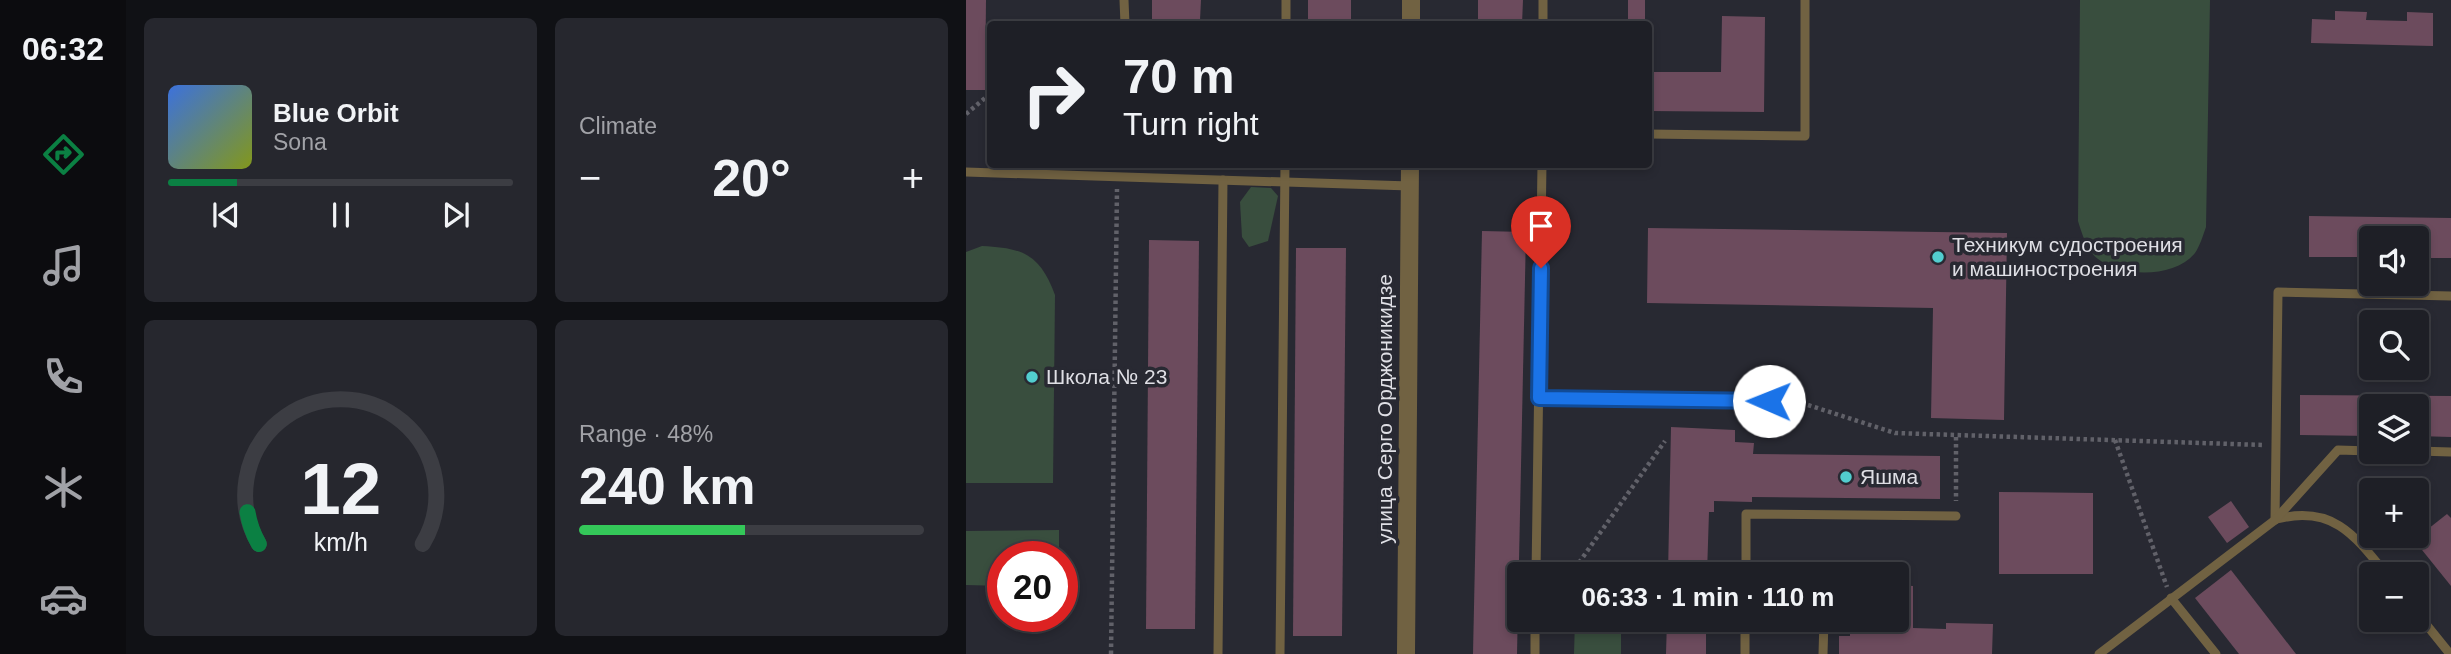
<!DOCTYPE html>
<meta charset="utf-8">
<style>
:root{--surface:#1e1f26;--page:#26272e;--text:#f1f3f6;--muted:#a1a2a7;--line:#3c3d43;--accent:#0b8043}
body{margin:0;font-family:Arial,sans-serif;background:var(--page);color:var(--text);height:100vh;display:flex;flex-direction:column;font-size:26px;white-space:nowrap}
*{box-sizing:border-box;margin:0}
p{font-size:23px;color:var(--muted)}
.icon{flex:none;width:38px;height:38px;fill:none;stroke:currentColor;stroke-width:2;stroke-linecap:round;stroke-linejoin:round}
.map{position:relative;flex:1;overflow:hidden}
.details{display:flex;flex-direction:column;gap:18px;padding:18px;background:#101115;width:840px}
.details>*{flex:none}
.banner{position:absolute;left:21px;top:21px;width:665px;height:147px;border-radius:7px;box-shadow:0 4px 10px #0003,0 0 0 2px var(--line);background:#1e1f26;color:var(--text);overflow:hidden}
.tools{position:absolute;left:1393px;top:226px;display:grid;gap:14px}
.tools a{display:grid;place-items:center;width:70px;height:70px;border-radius:7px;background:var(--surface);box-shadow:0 4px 10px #0003,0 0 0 2px var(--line);font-size:35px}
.speed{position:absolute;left:21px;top:541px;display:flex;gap:14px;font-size:35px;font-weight:700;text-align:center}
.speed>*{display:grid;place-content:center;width:91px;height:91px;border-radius:50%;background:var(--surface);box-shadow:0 4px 10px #0003,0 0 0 2px var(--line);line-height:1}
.speed .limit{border:10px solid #d22;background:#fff;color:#111}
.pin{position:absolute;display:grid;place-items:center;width:60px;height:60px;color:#fff;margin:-72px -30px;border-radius:50% 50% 50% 0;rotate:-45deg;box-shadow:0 0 7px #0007}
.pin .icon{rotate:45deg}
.me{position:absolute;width:77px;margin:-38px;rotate:271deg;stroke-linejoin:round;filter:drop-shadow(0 0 5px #0008)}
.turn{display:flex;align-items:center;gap:24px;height:147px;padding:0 21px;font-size:32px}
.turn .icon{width:91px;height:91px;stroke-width:2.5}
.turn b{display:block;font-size:49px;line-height:60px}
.big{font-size:52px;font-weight:600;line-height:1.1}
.details .widget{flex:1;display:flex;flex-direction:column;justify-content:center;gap:10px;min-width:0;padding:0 24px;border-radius:10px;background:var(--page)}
.details .dial{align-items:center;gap:0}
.dial svg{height:182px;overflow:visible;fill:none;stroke:var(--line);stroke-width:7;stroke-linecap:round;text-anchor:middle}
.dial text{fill:var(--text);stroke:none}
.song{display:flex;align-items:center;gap:21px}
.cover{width:84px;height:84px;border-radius:10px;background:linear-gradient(135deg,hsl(220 70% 55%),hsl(70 70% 35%))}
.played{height:7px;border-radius:4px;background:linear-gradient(90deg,var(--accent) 20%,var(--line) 20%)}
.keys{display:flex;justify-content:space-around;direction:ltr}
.heat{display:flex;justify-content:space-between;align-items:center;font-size:38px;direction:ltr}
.charge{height:10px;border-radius:5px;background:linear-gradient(90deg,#34c759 48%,var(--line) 0)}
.details .tiles{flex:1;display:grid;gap:18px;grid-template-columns:repeat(2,1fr)}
.trip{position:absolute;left:541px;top:562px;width:402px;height:70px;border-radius:7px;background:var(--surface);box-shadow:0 4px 10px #0003,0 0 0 2px var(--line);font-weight:600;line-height:70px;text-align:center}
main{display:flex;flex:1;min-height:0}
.dock{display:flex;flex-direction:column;width:126px;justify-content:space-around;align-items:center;background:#0c0c0f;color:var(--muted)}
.dock .icon{width:49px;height:49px}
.dock .on{color:var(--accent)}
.dock b{font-size:32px;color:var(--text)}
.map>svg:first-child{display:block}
.green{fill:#394e3e}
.building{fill:#6c4b5d}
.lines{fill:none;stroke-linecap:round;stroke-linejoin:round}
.path{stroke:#616169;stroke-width:4.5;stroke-dasharray:3.5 3.5;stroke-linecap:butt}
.service{stroke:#716242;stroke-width:9}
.minor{stroke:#716242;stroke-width:18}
.route-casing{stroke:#114b97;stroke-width:18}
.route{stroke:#1a73e8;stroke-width:12}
.poi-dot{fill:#52cdcf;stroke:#282932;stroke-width:2.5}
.labels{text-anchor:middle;stroke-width:7;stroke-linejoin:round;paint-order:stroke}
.poi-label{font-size:21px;fill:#dfdfe5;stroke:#282932;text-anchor:start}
.street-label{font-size:21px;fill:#dfdfe5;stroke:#282932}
</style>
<main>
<nav class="dock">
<b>06:32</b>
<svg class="icon on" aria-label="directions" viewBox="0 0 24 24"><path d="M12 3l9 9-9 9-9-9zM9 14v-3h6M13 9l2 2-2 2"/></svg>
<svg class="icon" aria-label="music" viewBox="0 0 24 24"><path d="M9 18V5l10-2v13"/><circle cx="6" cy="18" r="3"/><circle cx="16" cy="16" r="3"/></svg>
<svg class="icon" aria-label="phone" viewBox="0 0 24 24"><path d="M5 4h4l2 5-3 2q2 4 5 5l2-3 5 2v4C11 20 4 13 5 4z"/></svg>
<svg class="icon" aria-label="climate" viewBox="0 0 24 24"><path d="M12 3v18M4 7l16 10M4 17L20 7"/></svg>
<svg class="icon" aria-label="car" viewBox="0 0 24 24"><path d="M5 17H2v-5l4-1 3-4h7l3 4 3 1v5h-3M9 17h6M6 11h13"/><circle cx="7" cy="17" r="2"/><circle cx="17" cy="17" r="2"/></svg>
</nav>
<section class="details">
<div class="tiles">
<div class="widget">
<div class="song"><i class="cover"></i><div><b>Blue Orbit</b><p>Sona</p></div></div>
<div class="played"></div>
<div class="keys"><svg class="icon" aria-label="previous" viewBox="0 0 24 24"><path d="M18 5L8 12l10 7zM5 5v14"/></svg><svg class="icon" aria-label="pause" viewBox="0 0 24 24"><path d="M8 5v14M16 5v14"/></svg><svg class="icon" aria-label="next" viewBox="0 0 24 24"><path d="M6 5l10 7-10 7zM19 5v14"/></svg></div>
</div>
<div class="widget"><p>Climate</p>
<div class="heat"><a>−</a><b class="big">20°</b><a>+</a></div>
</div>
<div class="widget dial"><svg viewBox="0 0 100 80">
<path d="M14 69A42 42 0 1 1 86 69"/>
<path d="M14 69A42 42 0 0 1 9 55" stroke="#0b8043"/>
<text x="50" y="56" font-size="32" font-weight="700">12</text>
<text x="50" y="72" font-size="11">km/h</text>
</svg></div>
<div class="widget"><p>Range · 48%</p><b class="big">240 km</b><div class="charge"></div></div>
</div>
</section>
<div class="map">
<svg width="1485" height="654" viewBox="0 0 1485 654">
<rect width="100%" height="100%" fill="#282932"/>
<g class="green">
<path d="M1114,0H1244L1240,227C1237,235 1234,246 1229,253C1209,278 1156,278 1132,259C1121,251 1116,234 1112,221Z"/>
<polygon points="285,187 305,188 312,196 302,241 283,247 276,237 274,202"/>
<path d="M16,246C58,248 74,255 89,295L87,483H0V252Z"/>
<polygon points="93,530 93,556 37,556 37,586 0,585 0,531"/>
<polygon points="609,620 655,620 655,654 608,654"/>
</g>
<g class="building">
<polygon points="0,0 20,0 19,90 0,90"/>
<polygon points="186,0 235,0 234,20 186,19"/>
<rect x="342" y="0" width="43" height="24"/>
<polygon points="512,0 557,0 556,24 512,24"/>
<rect x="662" y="0" width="17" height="22"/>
<polygon points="1369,11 1401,12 1400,20 1441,21 1441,12 1467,13 1467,46 1345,43 1346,19 1369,20"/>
<polygon points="756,16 799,17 798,112 682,111 682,72 755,72"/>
<polygon points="1343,216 1485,218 1485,258 1451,258 1451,238 1405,238 1405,257 1343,257"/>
<polygon points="682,228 1041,233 1038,420 965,418 967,308 681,303"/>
<polygon points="516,231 560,232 551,654 507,654"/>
<polygon points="183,240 233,241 229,629 180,629"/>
<polygon points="330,248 380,248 376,636 327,636"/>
<polygon points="1334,395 1485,396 1485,437 1451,436 1451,406 1405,406 1405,436 1334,435"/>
<polygon points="705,427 769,430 769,442 788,443 787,454 974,456 974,499 786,497 786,502 748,501 748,512 743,512 741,574 702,574"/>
<polygon points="1033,492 1127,493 1127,574 1033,574"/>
<polygon points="1265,501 1283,527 1261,543 1242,517"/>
<polygon points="1481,514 1485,518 1485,586 1448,540"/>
<polygon points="1265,570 1330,654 1273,654 1229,598"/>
<polygon points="931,585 947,586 947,628 980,629 980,623 1027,624 1026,654 873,654 873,636 884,636 884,620 931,620"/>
<polygon points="701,620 740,620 740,654 700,654"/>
</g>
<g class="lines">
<g class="path">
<polyline points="0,114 24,94"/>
<polyline points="842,405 929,433 1297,445"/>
<polyline points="990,437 990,501"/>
<polyline points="1149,440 1201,587"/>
<polyline points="605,574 699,441"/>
<polyline points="145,654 151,189"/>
</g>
<g class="service">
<polyline points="158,0 159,24"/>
<polyline points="320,24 320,0"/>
<polyline points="577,24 577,0"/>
<polyline points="682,134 839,136 839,0"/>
<polyline points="0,172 444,186"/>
<polyline points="573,398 829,401"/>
<polyline points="1451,451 1485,452"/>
<path d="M1311,519C1366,505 1388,534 1420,574"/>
<polyline points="1309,520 1312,292 1485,296"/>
<polyline points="570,574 576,164"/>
<polyline points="780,574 780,514 990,516"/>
<polyline points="1205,598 1250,654"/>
<polyline points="1451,613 1484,654"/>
<polyline points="252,654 257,180"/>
<polyline points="314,654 319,164"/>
<polyline points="569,654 569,620"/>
<polyline points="779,654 779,620"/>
<polyline points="857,654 858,620"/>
<polyline points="1133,654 1309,520 1372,450 1405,451"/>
</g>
<g class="minor">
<polyline points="445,24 445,0"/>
<polyline points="440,654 444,164"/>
</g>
</g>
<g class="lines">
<g class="route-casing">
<polyline id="route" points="575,268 573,398 803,401"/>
</g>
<use href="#route" class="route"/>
</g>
<g class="poi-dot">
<circle cx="972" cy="257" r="7"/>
<circle cx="66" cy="377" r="7"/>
<circle cx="880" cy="477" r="7"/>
</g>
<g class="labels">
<g class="poi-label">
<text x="986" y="252">Техникум судостроения<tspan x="986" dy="24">и машиностроения</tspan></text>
<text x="80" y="384">Школа № 23</text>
<text x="894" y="484">Яшма</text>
</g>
<g class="street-label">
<text transform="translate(419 409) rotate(-90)" y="7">улица Серго Орджоникидзе</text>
</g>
</g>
</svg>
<div class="tools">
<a><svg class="icon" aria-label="sound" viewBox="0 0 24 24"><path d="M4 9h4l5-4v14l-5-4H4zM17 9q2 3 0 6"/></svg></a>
<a><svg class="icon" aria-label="search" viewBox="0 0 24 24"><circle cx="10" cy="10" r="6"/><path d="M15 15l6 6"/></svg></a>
<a><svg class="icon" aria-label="layers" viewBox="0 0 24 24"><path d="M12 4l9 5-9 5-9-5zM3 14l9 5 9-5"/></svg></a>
<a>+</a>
<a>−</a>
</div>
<div class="speed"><div class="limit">20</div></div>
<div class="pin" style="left:575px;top:268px;background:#d93025"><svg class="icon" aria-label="arrive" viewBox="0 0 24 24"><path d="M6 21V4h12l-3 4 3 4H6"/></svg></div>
<svg class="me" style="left:803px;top:401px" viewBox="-20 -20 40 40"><circle r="19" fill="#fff"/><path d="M0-13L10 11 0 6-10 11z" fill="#1a73e8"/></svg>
<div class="trip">06:33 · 1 min · 110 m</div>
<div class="banner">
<div class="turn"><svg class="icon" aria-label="right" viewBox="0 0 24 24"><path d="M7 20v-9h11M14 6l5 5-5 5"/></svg><div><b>70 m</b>Turn right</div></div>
</div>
</div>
</main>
